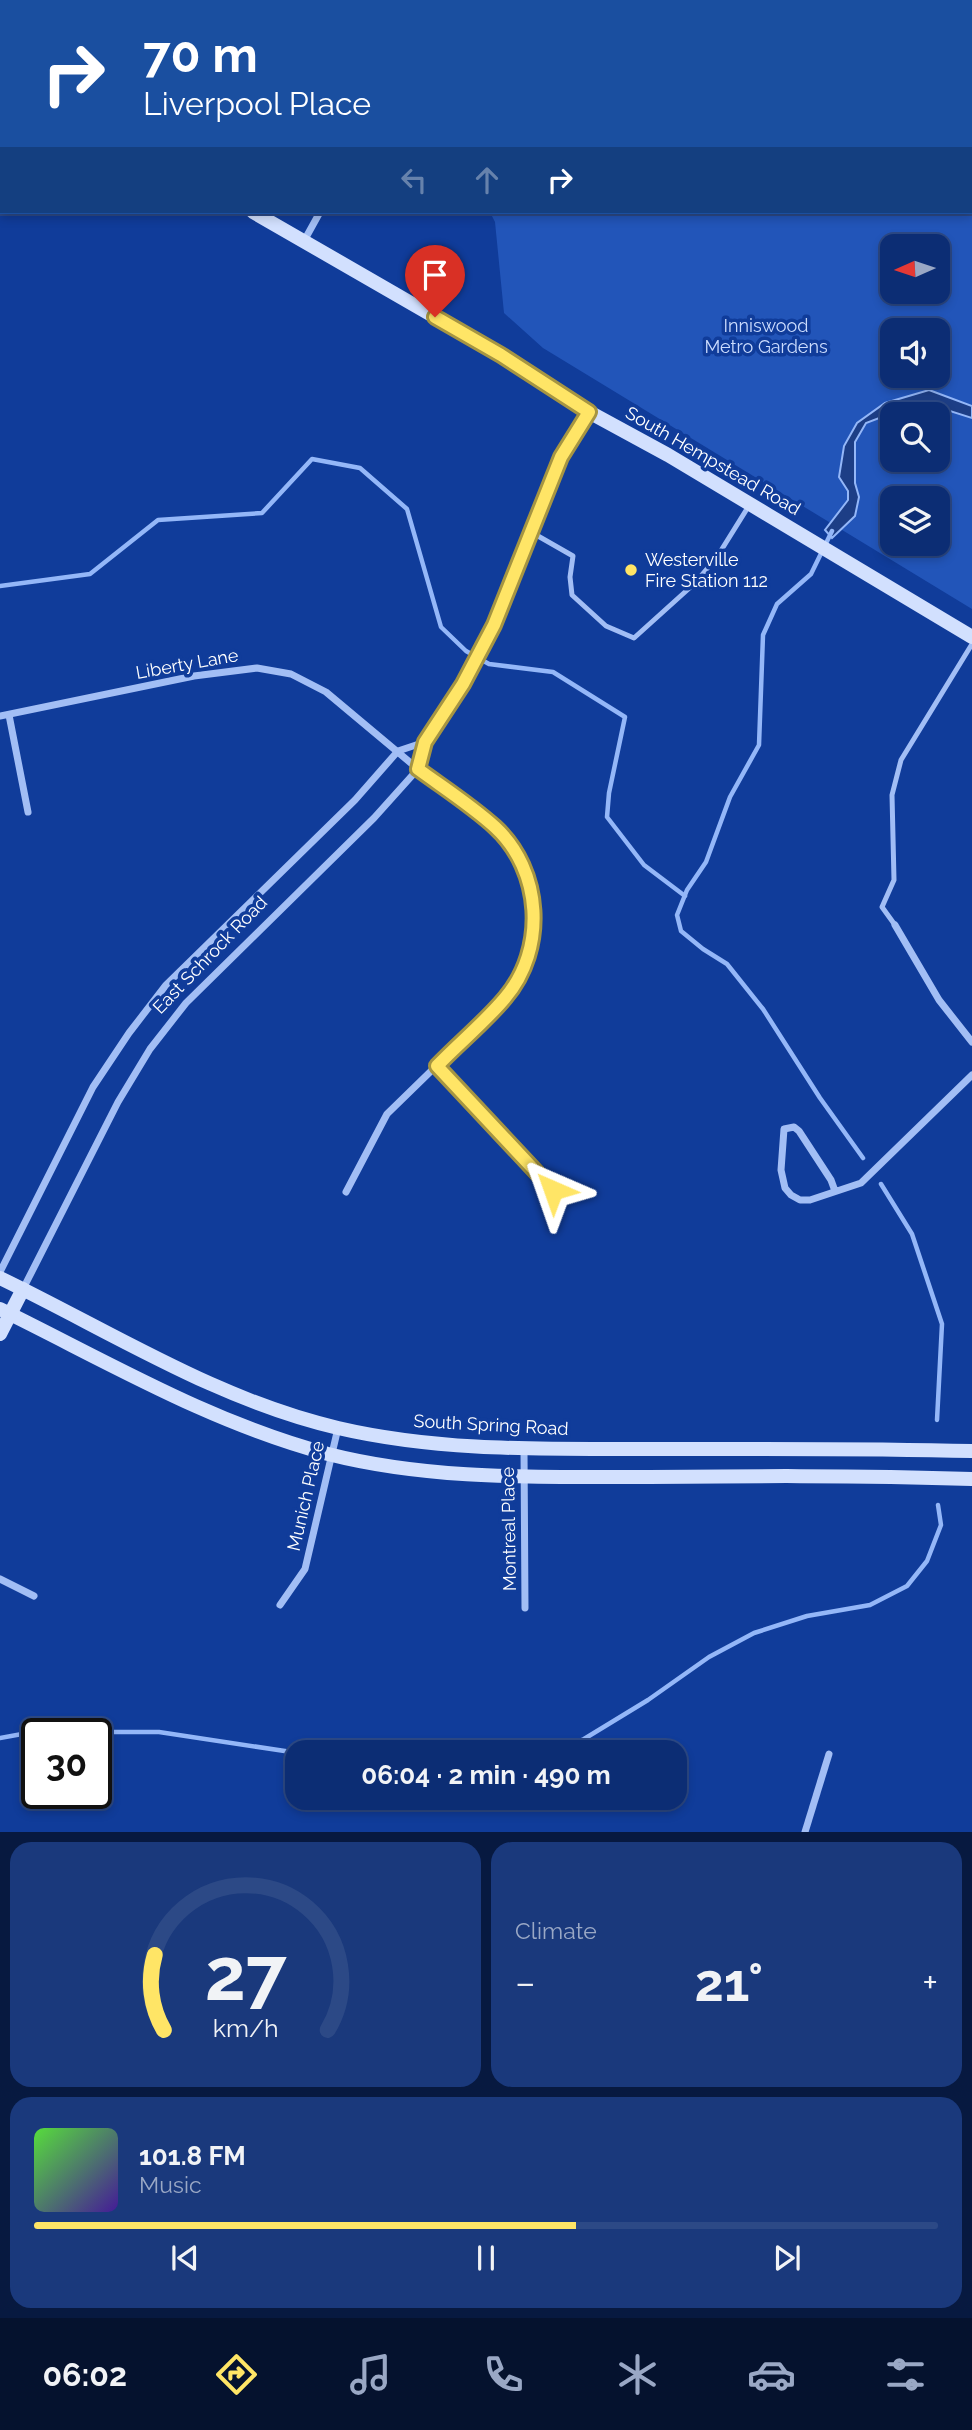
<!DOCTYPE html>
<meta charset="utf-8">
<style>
:root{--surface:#0c2d74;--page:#1a397c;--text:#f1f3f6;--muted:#9aa8c5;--line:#2c4986;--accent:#ffe566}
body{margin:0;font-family:Raleway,sans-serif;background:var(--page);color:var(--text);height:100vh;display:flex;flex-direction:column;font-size:26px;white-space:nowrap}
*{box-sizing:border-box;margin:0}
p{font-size:23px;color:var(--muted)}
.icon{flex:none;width:38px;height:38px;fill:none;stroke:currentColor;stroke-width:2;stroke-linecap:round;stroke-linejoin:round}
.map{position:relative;height:1832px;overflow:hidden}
.side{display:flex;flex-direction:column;gap:10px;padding:10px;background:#071940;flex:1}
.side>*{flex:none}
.hud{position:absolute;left:0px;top:0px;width:973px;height:214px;box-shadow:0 4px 10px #0003,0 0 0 2px var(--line);background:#1a4fa0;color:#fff;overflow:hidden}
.needle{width:46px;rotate:267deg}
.controls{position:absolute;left:880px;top:234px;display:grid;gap:14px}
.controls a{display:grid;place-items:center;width:70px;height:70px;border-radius:14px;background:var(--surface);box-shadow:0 4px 10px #0003,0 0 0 2px var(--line);font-size:35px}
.speed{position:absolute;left:21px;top:1718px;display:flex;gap:14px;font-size:35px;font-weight:700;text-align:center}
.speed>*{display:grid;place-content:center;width:91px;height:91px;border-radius:50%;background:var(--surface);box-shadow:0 4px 10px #0003,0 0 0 2px var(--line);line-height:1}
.speed .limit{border:4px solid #111;border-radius:10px;background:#fff;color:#111}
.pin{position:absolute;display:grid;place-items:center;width:60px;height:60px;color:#fff;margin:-72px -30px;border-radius:50% 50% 50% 0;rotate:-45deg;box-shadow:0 0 7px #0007}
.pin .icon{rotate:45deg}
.me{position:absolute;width:77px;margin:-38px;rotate:317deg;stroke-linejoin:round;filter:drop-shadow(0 0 5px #0008)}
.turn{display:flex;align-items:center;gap:24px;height:147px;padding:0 28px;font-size:32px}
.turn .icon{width:91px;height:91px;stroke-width:2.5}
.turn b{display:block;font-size:49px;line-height:60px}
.lanes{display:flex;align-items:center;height:66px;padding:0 28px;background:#0003;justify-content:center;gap:35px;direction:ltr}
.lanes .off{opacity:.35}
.big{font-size:52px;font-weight:700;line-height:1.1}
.side .widget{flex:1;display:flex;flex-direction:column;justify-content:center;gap:10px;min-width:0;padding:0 24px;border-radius:21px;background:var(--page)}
.side .dial{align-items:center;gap:0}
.dial svg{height:182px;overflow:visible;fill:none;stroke:var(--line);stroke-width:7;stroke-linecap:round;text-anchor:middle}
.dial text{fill:var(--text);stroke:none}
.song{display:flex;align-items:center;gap:21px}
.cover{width:84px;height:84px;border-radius:10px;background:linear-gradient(135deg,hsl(110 70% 55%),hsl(260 70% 35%))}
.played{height:7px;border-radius:4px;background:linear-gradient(90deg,var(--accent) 60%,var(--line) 60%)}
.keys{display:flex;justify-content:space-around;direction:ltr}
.heat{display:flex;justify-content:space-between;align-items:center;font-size:38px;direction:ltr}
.side .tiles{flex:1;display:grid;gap:10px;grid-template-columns:1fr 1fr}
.widget:last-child{grid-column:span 2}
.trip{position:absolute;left:285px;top:1740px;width:402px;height:70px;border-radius:21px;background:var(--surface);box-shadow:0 4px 10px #0003,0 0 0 2px var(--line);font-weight:700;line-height:70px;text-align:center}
.tabs{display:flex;height:112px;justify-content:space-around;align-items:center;background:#05122e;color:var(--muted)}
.tabs .icon{width:49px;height:49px}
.tabs .on{color:var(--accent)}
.tabs b{font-size:32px;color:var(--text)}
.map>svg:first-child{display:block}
.green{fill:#2255b9;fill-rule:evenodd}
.water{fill:#1d3e86;stroke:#94b7f8;stroke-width:2}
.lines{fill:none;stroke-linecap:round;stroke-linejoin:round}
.stream{stroke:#94b7f8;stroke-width:4.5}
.lane{stroke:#a2bef5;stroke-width:5}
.street{stroke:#a2bef5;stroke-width:7}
.secondary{stroke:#d2e0fe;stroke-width:14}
.route-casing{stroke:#a69542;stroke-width:18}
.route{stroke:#ffe566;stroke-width:12}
.poi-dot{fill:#ffe566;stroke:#103c9a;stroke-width:2.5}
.labels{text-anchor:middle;stroke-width:7;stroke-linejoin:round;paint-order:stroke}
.park-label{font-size:18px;fill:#cbdcfe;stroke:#103c9a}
.street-label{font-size:18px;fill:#fff;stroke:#103c9a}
.poi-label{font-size:18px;fill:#fff;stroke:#103c9a;text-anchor:start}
</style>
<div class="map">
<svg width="972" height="1832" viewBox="0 0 972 1832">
<rect width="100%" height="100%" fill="#103c9a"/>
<path class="green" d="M462,0H972V609L543,348L504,313L495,222L490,212H971V2ZM892,247H938V292H892ZM892,331H938V376H892ZM892,415H938V460H892ZM892,499H938V544H892Z"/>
<polygon class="water" points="929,390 972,406 972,418 928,404 908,407 866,423 855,442 855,483 859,497 855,516 832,538 825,530 848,500 848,491 839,477 844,446 857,423 885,403"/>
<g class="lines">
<g class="stream">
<polyline points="832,531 811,574 777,604 763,635 759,745 730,797 706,862 687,890 677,915 681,931 703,949 727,964 763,1009 820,1098 863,1158"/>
<polyline points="0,586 90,574 158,520 262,513 312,459 360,468 407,509 441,627 466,651 489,664 553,672 625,717 609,793 607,817 644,865 685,896"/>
<polyline points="881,1184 912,1234 942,1324 937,1420"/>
<polyline points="0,1738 33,1732 159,1732 298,1753"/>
<polyline points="557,1752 584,1739 648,1700 709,1657 754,1633 807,1616 870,1605 907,1586 927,1561 941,1525 938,1505"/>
</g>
<g class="lane">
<polyline points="531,532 573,556 570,577 572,595 606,626 634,638 695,583 717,557 750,504"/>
<polyline points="895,925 882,907 894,880 892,795 901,760 972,644"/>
</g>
<g class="street">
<polyline points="145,2 146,0"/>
<polyline points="378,2 379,0"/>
<polyline points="304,241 320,212"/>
<polyline points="9,715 28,812"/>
<polyline points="0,716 194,676 257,668 291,674 326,692 418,769 496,828 511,845 523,865 534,911 533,940 523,970 507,997 387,1114 346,1192"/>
<polyline points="895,925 939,1000 972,1042"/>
<polyline points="437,1066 553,1190"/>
<polyline points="835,1191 831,1180 799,1131 794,1127 784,1129 781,1170 785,1188 791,1195 800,1200 810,1200 861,1183 972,1075"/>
<polyline points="0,1272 93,1087 129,1033 166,985 355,800 398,751 425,742"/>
<polyline points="23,1289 118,1102 150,1049 186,1003 374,818 418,769 425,742 463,684 494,625 561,457 589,412"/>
<polyline points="524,1449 525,1608"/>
<polyline points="0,1579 34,1596"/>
<polyline points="280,1605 305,1569 338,1428"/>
<polyline points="805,1832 829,1754"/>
</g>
<g class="secondary">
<polyline points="0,88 2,88"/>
<polyline points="253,212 501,355 589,412 668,455 972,637"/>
<path d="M0,1278C110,1331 217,1400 338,1428C437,1451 537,1449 638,1449C750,1449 861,1448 972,1451"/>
<path d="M0,1309C108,1362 211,1423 328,1454C426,1479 528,1477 628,1477C743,1476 857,1475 972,1479"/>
<polyline points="0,1334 23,1289"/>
</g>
</g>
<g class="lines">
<g class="route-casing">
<path id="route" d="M435,317L501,355L589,412L561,457L494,625L463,684L425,742L418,769C444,788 472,806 495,827C542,870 547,949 505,998C485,1022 459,1043 437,1066L553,1190"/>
</g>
<use href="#route" class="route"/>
</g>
<circle class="poi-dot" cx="631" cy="570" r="7"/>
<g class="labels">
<g class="park-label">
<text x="766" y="332">Inniswood<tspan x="766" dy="21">Metro Gardens</tspan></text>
</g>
<g class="street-label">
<text transform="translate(713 461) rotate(30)" y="6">South Hempstead Road</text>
<text transform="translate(187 664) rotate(-10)" y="6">Liberty Lane</text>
<text transform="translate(210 955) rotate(-46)" y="6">East Schrock Road</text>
<text transform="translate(491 1425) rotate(3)" y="6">South Spring Road</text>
<text transform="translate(306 1496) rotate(-77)" y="6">Munich Place</text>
<text transform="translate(509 1529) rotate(-91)" y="6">Montreal Place</text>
</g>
<g class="poi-label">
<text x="645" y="566">Westerville<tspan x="645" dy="21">Fire Station 112</tspan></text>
</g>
</g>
</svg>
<div class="controls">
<a><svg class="needle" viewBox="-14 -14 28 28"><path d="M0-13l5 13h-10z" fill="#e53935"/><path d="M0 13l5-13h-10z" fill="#9aa8c5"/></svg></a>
<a><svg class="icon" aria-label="sound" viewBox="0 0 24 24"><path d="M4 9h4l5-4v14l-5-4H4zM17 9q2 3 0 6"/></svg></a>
<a><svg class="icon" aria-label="search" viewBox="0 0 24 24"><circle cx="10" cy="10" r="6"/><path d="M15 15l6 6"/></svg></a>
<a><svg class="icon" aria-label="layers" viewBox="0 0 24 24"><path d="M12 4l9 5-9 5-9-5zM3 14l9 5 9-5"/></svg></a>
</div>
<div class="speed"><div class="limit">30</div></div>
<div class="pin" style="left:435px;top:317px;background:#d93025"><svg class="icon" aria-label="arrive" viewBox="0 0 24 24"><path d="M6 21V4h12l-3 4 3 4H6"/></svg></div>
<svg class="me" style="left:553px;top:1190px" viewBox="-20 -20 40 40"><path d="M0-17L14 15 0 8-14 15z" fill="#ffe566" stroke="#fff" stroke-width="4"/></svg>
<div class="trip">06:04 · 2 min · 490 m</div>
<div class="hud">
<div class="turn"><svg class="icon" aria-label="right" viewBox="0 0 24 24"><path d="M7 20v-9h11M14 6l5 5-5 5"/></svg><div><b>70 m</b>Liverpool Place</div></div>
<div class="lanes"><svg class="icon off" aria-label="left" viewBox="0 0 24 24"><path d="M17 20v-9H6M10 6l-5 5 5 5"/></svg><svg class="icon off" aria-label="ahead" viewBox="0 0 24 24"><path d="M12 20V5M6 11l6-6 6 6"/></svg><svg class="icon" aria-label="right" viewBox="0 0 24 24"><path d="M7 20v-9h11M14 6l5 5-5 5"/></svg></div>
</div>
</div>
<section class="side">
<div class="tiles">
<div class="widget dial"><svg viewBox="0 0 100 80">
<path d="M14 69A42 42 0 1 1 86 69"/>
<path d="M14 69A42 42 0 0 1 10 36" stroke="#ffe566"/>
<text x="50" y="56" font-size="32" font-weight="700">27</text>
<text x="50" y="72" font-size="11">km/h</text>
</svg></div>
<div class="widget"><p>Climate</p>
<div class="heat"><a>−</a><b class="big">21°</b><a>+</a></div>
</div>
<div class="widget">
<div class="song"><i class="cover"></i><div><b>101.8 FM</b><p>Music</p></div></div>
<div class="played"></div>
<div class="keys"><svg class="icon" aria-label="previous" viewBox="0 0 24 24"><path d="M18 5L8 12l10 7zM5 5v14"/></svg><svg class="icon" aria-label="pause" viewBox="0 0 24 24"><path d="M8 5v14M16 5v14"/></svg><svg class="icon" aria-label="next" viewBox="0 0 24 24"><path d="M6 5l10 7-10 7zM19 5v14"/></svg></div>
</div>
</div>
</section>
<nav class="tabs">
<b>06:02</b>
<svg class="icon on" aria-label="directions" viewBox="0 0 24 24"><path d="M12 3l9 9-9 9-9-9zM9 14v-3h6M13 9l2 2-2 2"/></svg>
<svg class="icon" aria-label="music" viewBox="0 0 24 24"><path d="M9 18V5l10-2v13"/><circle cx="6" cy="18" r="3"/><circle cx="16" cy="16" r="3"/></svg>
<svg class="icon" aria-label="phone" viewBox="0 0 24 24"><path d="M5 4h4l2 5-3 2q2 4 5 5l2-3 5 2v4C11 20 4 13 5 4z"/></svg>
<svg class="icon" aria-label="climate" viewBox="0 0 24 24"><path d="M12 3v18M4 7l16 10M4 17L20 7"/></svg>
<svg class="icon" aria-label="car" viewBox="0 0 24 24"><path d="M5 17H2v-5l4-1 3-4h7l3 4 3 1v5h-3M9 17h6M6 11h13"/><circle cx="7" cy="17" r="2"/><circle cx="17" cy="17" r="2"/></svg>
<svg class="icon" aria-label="filters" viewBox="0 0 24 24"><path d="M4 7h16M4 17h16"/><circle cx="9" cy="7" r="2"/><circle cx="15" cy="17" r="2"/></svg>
</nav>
